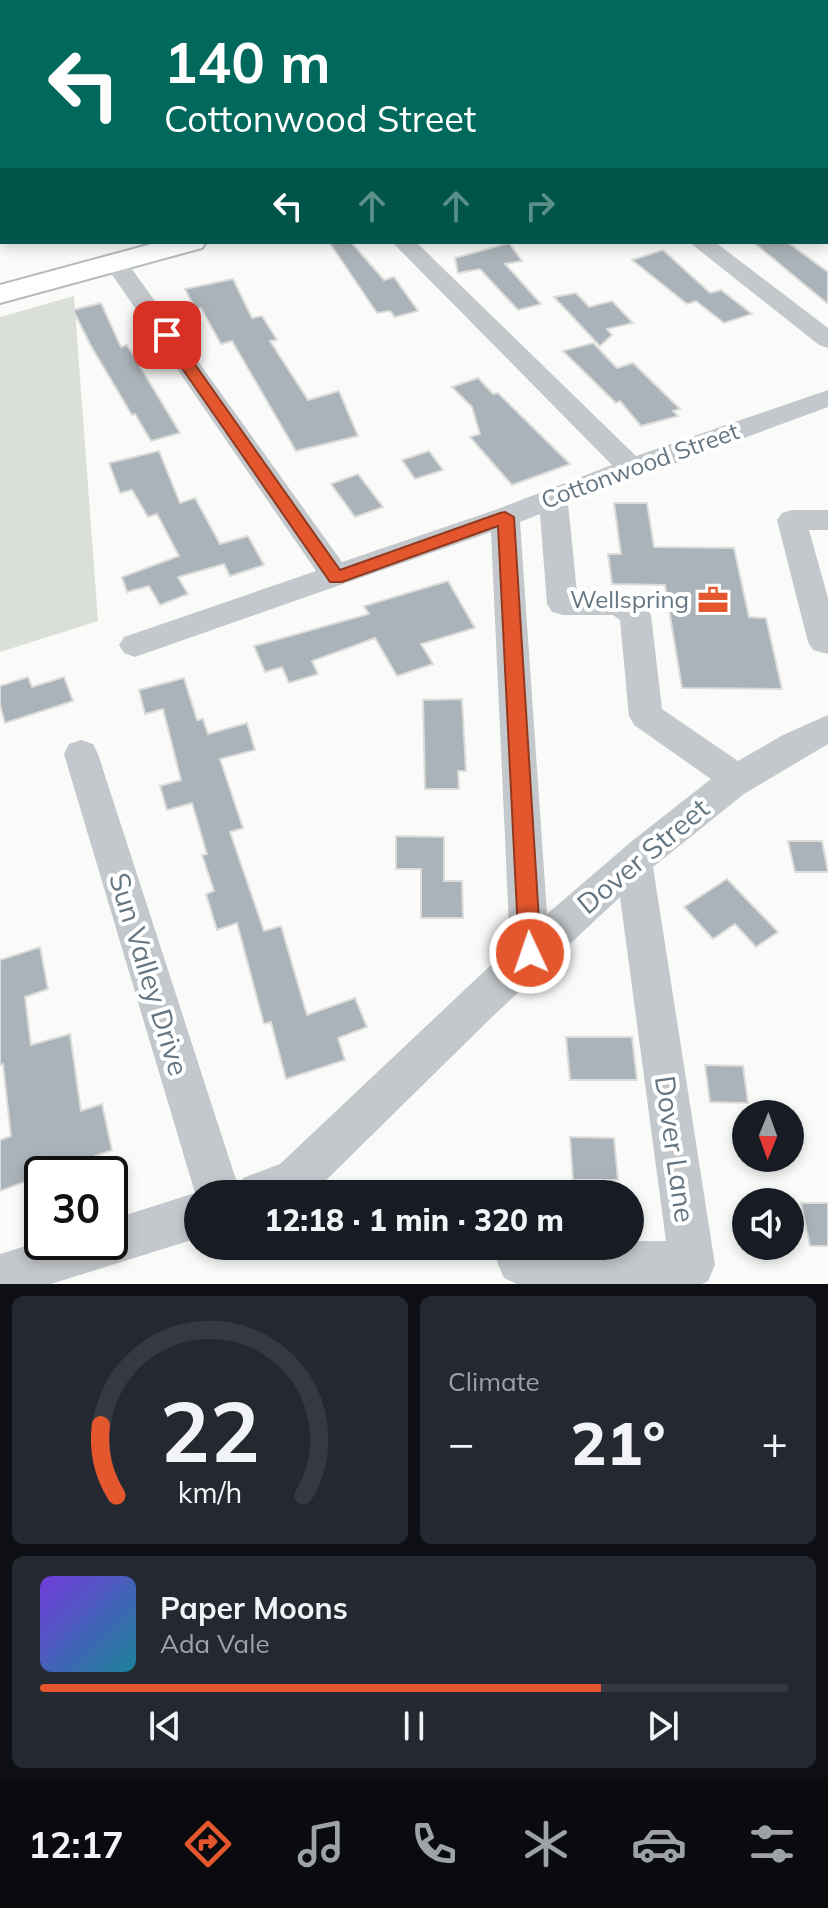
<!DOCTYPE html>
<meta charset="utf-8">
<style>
:root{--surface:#171b24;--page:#242831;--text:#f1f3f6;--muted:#9ea1a6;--line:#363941;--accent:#e4572e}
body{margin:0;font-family:Mulish,sans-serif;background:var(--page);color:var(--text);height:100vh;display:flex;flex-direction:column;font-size:30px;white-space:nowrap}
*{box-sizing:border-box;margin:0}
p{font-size:26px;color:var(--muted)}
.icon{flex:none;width:44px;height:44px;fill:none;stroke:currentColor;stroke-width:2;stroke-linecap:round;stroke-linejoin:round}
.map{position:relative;height:1284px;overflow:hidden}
.details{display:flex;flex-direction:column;gap:12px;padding:12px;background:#0d0f14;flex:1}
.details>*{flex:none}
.top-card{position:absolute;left:0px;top:0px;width:828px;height:244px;box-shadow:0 4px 12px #0003;background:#00695c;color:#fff;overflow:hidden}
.needle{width:52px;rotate:181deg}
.buttons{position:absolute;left:732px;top:1100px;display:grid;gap:16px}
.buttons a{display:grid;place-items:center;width:72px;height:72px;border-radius:50%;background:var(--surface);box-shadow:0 4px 12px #0003;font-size:40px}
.speed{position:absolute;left:24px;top:1156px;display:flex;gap:16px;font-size:40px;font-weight:700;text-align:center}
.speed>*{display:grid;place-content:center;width:104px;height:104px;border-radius:50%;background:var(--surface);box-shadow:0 4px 12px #0003;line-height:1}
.speed .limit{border:4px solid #111;border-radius:12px;background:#fff;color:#111}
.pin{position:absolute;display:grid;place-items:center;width:68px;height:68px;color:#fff;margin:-34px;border-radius:16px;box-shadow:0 4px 12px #0006}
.me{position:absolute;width:88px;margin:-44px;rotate:357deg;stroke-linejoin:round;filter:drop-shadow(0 0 6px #0008)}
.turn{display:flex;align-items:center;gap:28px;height:168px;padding:0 32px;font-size:36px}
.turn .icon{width:104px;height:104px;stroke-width:2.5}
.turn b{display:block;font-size:56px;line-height:68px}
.lanes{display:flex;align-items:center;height:76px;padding:0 32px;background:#0003;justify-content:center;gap:40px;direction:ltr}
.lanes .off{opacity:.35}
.big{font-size:60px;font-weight:800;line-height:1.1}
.details .card{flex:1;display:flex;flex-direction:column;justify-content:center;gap:12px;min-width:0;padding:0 28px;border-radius:12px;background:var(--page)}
.details .dial{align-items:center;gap:0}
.dial svg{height:208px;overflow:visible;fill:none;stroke:var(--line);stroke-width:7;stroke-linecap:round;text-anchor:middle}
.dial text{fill:var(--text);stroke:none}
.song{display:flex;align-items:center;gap:24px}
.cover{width:96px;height:96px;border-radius:12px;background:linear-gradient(135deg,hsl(260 70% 55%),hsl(190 70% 35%))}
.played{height:8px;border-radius:4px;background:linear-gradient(90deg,var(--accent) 75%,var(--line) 75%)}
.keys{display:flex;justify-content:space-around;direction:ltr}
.heat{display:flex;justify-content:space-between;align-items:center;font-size:44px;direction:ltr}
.details .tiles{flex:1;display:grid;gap:12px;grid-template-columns:1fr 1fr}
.card:last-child{grid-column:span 2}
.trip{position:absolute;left:184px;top:1180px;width:460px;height:80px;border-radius:40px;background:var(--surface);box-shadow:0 4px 12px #0003;font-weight:800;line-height:80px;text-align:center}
.dock{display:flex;height:128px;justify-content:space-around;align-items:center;background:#090b0e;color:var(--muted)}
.dock .icon{width:56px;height:56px}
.dock .active{color:var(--accent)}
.dock b{font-size:36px;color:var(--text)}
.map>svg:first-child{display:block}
.green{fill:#dadfd7}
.building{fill:#aab3b9;stroke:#dcdcda;stroke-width:2}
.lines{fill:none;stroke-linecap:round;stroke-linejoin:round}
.major-casing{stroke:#b5babe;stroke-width:4}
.minor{fill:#c3c8cc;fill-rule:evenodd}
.major{fill:#fff;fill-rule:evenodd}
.route{fill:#e4572e;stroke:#94391e;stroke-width:2}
.labels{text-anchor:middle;stroke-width:8;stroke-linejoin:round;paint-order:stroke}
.street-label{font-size:24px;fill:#657683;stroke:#fff}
.poi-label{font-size:24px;fill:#657683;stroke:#fff;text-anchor:end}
.near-street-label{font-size:28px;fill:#657683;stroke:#fff}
</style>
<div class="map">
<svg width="828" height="1284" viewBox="0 0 828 1284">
<rect width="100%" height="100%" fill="#fafaf8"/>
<g class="green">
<polygon points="0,0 828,0 828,58 826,2 2,2 0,239"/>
<polygon points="74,296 98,621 0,652 0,317"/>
</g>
<g class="building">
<polygon points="329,242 351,242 384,280 394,277 418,311 395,317 390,311 377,313"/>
<polygon points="753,242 787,242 828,272 828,304"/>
<polygon points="509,243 522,261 505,264 541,304 518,310 480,269 458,273 455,258"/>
<polygon points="663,250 710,293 721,290 752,314 724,323 696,301 687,304 632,260"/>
<polygon points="233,279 252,318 262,316 277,340 270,341 308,400 339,391 358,436 296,451 232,341 221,344 201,308 195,309 185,289"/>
<polygon points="576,293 589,307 612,301 633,323 607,329 612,335 600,346 554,297"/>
<polygon points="101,303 121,347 127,345 180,433 151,441 135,414 132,415 91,346 73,310"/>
<polygon points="593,343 617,368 633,363 680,409 673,411 678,416 641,426 620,401 616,403 563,351"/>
<polygon points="478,378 493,394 498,393 570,464 512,485 470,437 480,434 472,407 452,387"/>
<polygon points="159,451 180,503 195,498 220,544 248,536 264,565 230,576 224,564 178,577 188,594 160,605 149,586 127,592 122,577 179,556 157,514 148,517 132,490 120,493 109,463"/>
<polygon points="429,451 443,470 415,479 402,460"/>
<polygon points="358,474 383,507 355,517 331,484"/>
<polygon points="614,503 647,503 654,547 734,548 749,617 766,618 782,689 682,688 665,585 612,584 608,554 621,554"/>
<polygon points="448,581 475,628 421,644 433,664 397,676 375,638 312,661 318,674 289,683 282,667 265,672 254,646 369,614 364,606"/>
<polygon points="28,677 32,687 64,677 73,701 5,723 0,705 0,686"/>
<polygon points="184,678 197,720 203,719 208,734 247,723 255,750 220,759 243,828 230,832 264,931 281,926 307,1015 355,998 367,1027 338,1038 345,1060 286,1079 271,1022 264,1024 237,923 217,930 206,894 214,891 202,855 207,854 192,803 167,810 160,786 181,780 163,709 145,714 139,690"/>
<polygon points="462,699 466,771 458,771 459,789 425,789 423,700"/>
<polygon points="396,836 444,837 444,881 462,881 463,918 421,918 421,869 396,869"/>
<polygon points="788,841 822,841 828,872 795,872"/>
<polygon points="727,879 778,932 756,947 735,924 713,939 684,907"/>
<polygon points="40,947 48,989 25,997 31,1045 70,1034 81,1111 102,1104 112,1150 0,1191 0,1140 11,1136 3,1064 0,1065 0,960"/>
<polygon points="566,1037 632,1037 637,1080 570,1080"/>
<polygon points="705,1065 743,1066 748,1103 710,1102"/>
<polygon points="570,1137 614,1138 618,1180 573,1180"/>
<polygon points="801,1203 828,1203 828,1246 810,1246"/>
</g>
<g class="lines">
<g class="major-casing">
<g id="major">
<polygon points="826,61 828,61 826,76"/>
<polygon points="159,242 206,242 202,248 0,303 0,285"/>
</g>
</g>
<g class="minor">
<rect x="826" y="124" width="2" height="13"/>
<path d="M392,242H416L636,456L828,390V407L568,503L577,593C605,593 635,588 651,615L662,709L738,761L783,735L828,715V744L744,794L653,867L715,1265L708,1281L702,1284H517L504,1278L497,1262L504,1246H630V1241H666L620,897L491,1018L312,1194H198V1238L51,1284H0V1254L42,1241L110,1242V1220L195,1193L64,754L69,744L81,740L93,744L98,754L239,1189L243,1178L280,1164L510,947L491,532L135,657L124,653L119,645L124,637L316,571L104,263L108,258H124L342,562L495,510L612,465ZM540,514L547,604L552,612L563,615H613L620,620L629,716L634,725L711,779L632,841L547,914L520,522Z"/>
<polygon points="689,242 715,242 828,328 828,348 819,345"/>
<polygon points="792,510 828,510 828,530 809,530 828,598 828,654 813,650 808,642 777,520 782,513"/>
</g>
<use href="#major" class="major"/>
</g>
<polygon class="route" points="167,331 172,332 340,570 500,513 505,512 514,517 541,953 538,960 530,963 522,960 519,953 498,526 342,582 330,582 159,335"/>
<defs>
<g id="office-bare" transform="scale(2.4)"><path d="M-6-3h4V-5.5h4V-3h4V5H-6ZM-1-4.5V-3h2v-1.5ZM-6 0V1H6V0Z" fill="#e4572e" stroke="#fff" stroke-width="2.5" paint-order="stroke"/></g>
</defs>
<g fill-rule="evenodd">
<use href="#office-bare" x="713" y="600"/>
</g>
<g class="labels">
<g class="street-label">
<text transform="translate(640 466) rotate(-20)" y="8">Cottonwood Street</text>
</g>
<g class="poi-label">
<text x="689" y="608">Wellspring</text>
</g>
<g class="near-street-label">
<text transform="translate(643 856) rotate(-40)" y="10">Dover Street</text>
<text transform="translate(149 974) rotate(73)" y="10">Sun Valley Drive</text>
<text transform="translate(675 1149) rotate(82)" y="10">Dover Lane</text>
</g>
</g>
</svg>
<div class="buttons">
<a><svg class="needle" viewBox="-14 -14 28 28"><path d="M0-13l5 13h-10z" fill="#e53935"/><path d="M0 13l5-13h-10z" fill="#9ea1a6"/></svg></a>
<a><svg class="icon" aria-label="sound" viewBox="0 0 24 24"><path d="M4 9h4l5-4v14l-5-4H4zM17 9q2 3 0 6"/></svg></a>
</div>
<div class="speed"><div class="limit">30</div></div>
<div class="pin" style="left:167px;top:335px;background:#d93025"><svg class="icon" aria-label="arrive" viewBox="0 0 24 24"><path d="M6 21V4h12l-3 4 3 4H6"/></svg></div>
<svg class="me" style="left:530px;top:953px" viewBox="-20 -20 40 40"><circle r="17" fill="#e4572e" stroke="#fff" stroke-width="3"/><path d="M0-11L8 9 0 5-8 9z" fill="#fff"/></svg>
<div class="trip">12:18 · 1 min · 320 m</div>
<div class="top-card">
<div class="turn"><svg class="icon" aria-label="left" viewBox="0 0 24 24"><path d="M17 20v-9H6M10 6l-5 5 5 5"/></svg><div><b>140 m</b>Cottonwood Street</div></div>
<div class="lanes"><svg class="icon" aria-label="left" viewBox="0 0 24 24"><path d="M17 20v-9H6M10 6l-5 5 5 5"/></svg><svg class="icon off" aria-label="ahead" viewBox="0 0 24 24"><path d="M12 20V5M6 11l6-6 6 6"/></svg><svg class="icon off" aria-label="ahead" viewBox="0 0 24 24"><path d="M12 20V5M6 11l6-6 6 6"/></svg><svg class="icon off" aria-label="right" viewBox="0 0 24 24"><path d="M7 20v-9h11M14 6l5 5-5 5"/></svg></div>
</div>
</div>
<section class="details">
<div class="tiles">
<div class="card dial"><svg viewBox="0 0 100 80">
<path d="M14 69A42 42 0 1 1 86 69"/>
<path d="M14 69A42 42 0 0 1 8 42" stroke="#e4572e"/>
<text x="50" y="56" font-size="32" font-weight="700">22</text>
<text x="50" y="72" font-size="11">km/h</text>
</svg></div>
<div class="card"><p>Climate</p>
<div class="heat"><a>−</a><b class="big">21°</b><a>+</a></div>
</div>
<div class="card">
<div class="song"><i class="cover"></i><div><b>Paper Moons</b><p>Ada Vale</p></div></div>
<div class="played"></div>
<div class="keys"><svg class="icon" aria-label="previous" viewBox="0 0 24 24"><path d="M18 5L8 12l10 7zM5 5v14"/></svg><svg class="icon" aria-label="pause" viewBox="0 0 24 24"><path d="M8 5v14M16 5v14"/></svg><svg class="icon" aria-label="next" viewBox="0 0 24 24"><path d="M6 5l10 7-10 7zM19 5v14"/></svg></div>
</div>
</div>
</section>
<nav class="dock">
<b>12:17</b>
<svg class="icon active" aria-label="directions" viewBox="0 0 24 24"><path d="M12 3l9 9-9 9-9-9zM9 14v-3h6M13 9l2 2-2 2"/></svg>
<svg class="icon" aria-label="music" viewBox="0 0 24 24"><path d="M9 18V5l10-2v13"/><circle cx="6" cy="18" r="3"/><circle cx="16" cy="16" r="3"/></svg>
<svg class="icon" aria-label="phone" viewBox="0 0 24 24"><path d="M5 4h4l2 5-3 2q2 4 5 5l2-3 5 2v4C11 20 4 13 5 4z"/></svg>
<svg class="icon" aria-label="climate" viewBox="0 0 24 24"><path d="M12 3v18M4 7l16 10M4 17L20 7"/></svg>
<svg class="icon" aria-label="car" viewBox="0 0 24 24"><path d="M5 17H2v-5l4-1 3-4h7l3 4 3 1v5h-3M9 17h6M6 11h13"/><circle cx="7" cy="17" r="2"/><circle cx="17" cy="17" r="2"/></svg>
<svg class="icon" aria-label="filters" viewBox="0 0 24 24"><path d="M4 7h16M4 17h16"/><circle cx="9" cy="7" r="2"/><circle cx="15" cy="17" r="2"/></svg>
</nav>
